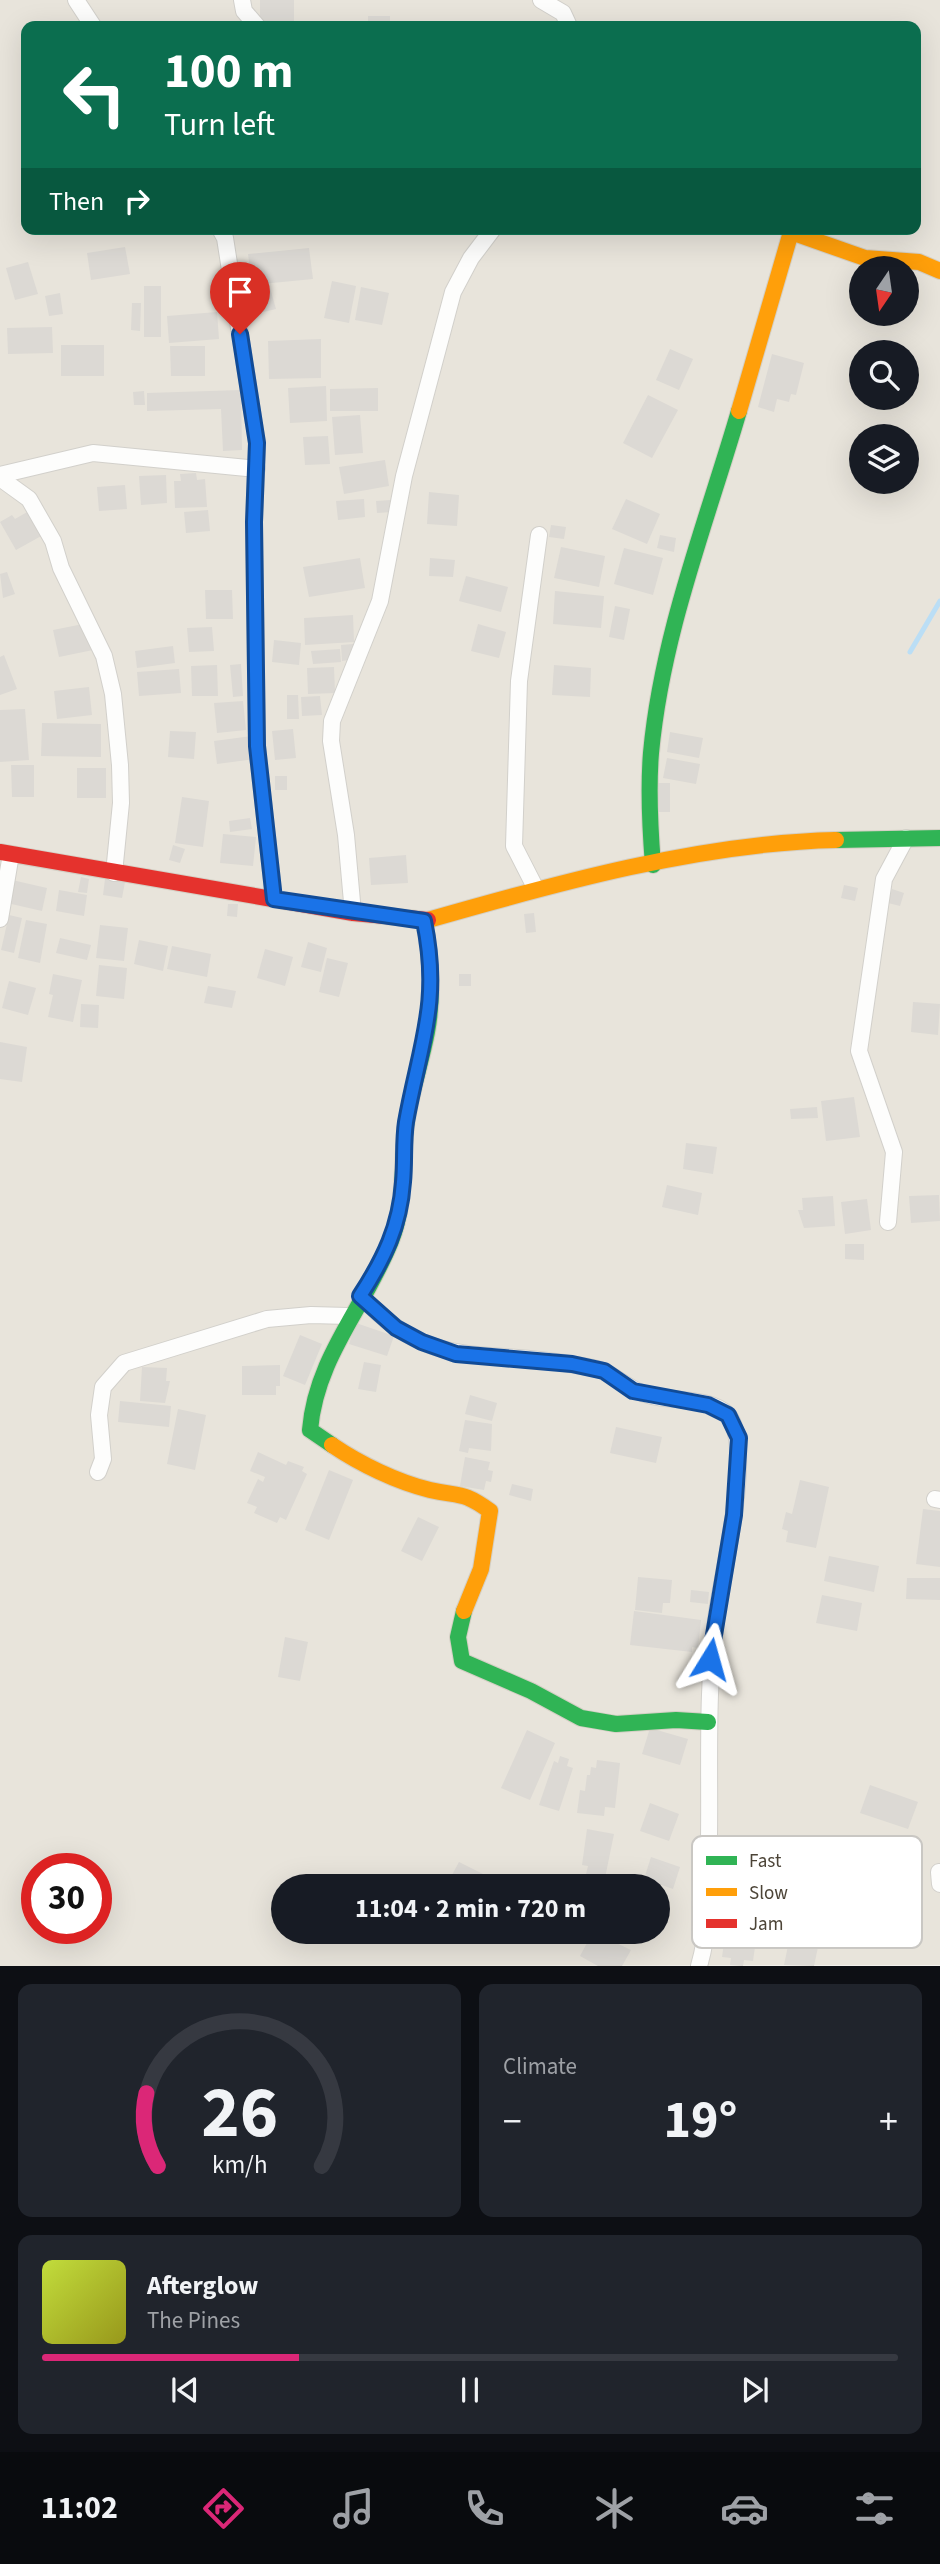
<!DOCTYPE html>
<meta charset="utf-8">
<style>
:root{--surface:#171b24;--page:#20242c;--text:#f1f3f6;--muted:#9ea1a6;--line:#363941;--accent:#db2777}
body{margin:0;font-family:"Source Sans 3",sans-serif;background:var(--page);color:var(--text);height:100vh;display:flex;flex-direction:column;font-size:26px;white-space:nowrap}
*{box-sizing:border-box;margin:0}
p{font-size:23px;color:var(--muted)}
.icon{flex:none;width:38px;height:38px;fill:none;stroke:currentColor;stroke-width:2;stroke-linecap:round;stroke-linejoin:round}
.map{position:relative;height:1966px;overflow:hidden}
.panel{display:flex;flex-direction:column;gap:18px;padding:18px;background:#0d0f14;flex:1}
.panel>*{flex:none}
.top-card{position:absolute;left:21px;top:21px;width:900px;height:214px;border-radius:14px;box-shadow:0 7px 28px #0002;background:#0b6e4f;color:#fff;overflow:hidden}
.needle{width:46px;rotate:193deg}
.buttons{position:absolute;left:849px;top:256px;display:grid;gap:14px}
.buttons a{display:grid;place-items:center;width:70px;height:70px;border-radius:50%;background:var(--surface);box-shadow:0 7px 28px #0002;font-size:35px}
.speed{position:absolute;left:21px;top:1853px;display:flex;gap:14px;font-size:35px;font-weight:700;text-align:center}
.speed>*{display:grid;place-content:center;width:91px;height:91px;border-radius:50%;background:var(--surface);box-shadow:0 7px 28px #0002;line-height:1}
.speed .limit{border:10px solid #d22;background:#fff;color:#111}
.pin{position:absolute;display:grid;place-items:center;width:60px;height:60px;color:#fff;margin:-72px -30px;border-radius:50% 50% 50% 0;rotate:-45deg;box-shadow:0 0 7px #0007}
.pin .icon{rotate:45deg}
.me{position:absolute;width:77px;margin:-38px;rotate:8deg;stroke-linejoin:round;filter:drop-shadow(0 0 5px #0008)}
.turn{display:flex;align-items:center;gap:24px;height:147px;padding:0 28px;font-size:32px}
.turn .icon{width:91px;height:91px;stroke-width:2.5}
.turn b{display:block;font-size:49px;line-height:60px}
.then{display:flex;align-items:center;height:66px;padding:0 28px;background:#0003;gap:14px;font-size:26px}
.big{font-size:52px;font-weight:700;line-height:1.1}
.panel .widget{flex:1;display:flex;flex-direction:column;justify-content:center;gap:10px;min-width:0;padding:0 24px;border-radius:14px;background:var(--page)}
.panel .dial{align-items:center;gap:0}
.dial svg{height:182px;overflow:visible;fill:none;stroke:var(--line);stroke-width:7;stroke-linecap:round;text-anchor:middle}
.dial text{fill:var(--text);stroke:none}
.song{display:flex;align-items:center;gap:21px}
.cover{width:84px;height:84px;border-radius:10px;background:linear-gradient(135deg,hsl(70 70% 55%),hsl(60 70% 35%))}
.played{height:7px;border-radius:4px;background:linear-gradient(90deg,var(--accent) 30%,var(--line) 30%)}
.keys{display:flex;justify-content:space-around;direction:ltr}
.heat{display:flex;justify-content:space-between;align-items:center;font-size:38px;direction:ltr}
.panel .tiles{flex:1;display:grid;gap:18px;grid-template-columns:1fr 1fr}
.widget:last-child{grid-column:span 2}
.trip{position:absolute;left:271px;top:1874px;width:399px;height:70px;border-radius:35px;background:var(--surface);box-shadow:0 7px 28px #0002;font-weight:700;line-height:70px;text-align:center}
.dock{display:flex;height:112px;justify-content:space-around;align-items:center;background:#090b0e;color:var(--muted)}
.dock .icon{width:49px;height:49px}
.dock .current{color:var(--accent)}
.dock b{font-size:32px;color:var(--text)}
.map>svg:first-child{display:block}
.residential{fill:#e8e4db;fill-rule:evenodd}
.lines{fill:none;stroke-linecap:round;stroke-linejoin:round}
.stream{stroke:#bbdef5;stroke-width:5}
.building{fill:#dcd9d4}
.street-casing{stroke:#d2d0cb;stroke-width:18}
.fast-casing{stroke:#d4cfc4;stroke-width:18}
.slow-casing{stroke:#d4cfc4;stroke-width:18}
.jam-casing{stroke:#d4cfc4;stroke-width:18}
.street{stroke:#fdfdfc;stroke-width:16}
.fast{stroke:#30b455;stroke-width:16}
.slow{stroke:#ff9f0a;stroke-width:16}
.jam{stroke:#e5322d;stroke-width:16}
.route-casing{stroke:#114b97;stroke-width:18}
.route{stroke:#1a73e8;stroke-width:12}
.key{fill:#fff;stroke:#c9c7c3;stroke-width:2}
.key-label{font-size:19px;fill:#4c4437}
</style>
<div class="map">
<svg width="940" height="1966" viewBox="0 0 940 1966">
<rect width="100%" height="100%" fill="#f4f2ee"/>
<path class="residential" d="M0,0H940V1965L0,1966ZM26,26H915V229H26ZM861,268H906V313H861ZM861,352H906V397H861ZM861,436H906V481H861ZM37,1869H96V1928H37ZM284,1886H658V1932H284Z"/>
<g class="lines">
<polyline class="stream" points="910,652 940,601"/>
</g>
<g class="building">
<rect x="260" y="0" width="34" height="26"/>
<rect x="368" y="16" width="22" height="10"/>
<polygon points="125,247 130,274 91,280 87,253"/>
<polygon points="309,248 313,279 252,285 248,254"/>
<polygon points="28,262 38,294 15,300 6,268"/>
<polygon points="332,281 356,286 349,323 324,318"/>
<rect x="144" y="286" width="17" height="51"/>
<polygon points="361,287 389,293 382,325 355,320"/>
<polygon points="270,288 276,309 259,313 254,292"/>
<polygon points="60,293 63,314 49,316 45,296"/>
<polygon points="132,303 141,303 140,331 131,330"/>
<polygon points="217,312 219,339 169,343 167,316"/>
<polygon points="52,327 53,353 8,354 7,328"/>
<polygon points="321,339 321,378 269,379 268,341"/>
<rect x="61" y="345" width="43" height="31"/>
<polygon points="170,346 205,346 205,376 171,376"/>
<polygon points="670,349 693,359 679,390 656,380"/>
<polygon points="772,354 804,363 796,395 791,394 789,402 777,399 774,412 758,407"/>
<polygon points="326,386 327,421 290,423 288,388"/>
<polygon points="378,388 378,411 330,411 330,389"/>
<polygon points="241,390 242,450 223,451 221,409 147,411 147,393"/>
<polygon points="144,391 145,405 134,405 133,392"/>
<polygon points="648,395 678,410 652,458 623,443"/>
<polygon points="360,415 363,453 335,455 332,417"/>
<polygon points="328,436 330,464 305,465 303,437"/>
<polygon points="385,460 389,486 344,494 339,467"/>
<polygon points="196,473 197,480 205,479 207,507 175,508 174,481 181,481 180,474"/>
<polygon points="166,475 167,503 141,505 139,476"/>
<polygon points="125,485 127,509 99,511 97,487"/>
<polygon points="429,492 459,495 457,526 427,524"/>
<polygon points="364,499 365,517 338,520 336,501"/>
<polygon points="626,499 660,514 647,544 612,529"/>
<polygon points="391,500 392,512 377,513 376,501"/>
<polygon points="208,510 210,531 186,533 184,512"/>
<polygon points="29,511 43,535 16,550 0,522 12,515 15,519"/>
<polygon points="551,525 566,527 564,539 549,537"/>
<polygon points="660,535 676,538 674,552 657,548"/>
<polygon points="561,547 605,556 599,587 554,578"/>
<polygon points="624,548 663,558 653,595 614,584"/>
<polygon points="360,558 365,588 309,597 303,567"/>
<polygon points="430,558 455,560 453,577 429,576"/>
<polygon points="7,572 15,594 3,598 0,574"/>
<polygon points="466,576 508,587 501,612 459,601"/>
<polygon points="205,590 232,590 233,619 206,619"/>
<polygon points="555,591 604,596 601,628 553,624"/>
<polygon points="615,606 630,609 624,640 609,637"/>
<polygon points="353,615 354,642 305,645 304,618"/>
<polygon points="88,623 93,650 59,657 53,630"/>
<polygon points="478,624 506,632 499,658 471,651"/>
<polygon points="212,627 214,651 189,652 187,628"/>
<polygon points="274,640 301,643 299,665 272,662"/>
<polygon points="353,644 355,659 342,661 341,645"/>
<polygon points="173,646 175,663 137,668 135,651"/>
<polygon points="340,649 341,662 313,664 311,651"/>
<polygon points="4,655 17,689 0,695 0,657"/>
<polygon points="241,664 243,696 233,697 230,665"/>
<polygon points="217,665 218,696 192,696 191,666"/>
<polygon points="554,665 591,668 590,697 552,695"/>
<polygon points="334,667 335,693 308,694 307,668"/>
<polygon points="179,669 181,693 139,696 137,672"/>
<polygon points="89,687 92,715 57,719 54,691"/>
<polygon points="287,695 298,695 299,719 287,719"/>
<polygon points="320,696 322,715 302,716 301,697"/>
<polygon points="243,701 246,730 217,733 214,703"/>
<polygon points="25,709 29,760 0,762 0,710"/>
<polygon points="42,723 101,724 101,757 41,756"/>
<polygon points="293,729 296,758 275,760 272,731"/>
<polygon points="170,731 196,732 194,759 168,757"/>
<polygon points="670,732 703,738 699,758 667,752"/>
<polygon points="252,736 255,759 217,764 214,741"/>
<polygon points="667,758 700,764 696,784 663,778"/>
<polygon points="11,765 34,765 34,797 12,797"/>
<rect x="77" y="768" width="29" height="30"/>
<rect x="275" y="776" width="12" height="14"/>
<rect x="657" y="783" width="13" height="29"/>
<polygon points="182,797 209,801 203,847 175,843"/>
<polygon points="250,818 252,829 230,832 229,821"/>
<polygon points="223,834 256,837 253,866 220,863"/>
<polygon points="173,845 185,849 180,863 169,860"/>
<polygon points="406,855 408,883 371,885 369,858"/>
<polygon points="81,877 89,879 87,893 78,892"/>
<polygon points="105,879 125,882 122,898 103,895"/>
<polygon points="12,880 47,888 42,911 7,903"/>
<polygon points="844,885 858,888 855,901 841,898"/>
<polygon points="892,889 904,893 900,906 888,903"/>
<polygon points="59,890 87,895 84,916 56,911"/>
<polygon points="228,904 238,904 237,917 227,916"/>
<polygon points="534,913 536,932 526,933 524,914"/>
<polygon points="9,915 22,918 14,953 1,950"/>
<polygon points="26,920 47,924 40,963 18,958"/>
<polygon points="100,925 128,928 124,961 96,958"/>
<polygon points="60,938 91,945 87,960 56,953"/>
<polygon points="139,940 168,946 163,971 134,964"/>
<polygon points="308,942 327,948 321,972 301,967"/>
<polygon points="172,946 211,954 207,977 167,969"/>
<polygon points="265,949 293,957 285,986 257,978"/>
<polygon points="327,958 348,963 339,997 319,992"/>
<polygon points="99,965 127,968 124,999 96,996"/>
<polygon points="53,974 82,980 73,1022 48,1017 53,995 49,994"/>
<rect x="459" y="974" width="12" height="12"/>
<polygon points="9,981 36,988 28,1015 2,1008"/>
<polygon points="208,986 236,991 232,1008 204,1003"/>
<polygon points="913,1002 940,1004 938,1035 911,1032"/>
<polygon points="81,1004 99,1005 98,1028 80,1027"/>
<polygon points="0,1042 27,1047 22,1082 0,1079"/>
<polygon points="854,1097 860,1137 826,1141 821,1101"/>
<polygon points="817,1107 818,1118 791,1119 790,1109"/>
<polygon points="686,1143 717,1147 713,1174 683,1169"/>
<polygon points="667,1185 702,1193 698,1215 662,1207"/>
<polygon points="939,1195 940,1221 911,1223 909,1196"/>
<polygon points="833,1196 835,1226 804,1228 798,1210 803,1210 802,1198"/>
<polygon points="867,1199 871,1230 845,1234 841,1202"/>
<polygon points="845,1244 864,1244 864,1260 845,1259"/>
<polygon points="356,1323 394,1336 387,1356 349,1344"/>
<polygon points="300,1335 322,1344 305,1385 283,1376"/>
<polygon points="364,1362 381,1365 376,1392 358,1389"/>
<polygon points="280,1365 280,1386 276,1386 276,1395 242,1395 242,1366"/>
<polygon points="142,1367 167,1368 166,1381 170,1381 165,1403 140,1401"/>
<polygon points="470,1395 497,1403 492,1421 465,1414"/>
<polygon points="120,1401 171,1406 169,1427 118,1422"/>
<polygon points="178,1409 206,1415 195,1470 167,1464"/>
<polygon points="465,1420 492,1424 491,1451 469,1448 468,1453 459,1451"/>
<polygon points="616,1427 662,1437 656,1463 610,1453"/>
<polygon points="258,1452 286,1465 288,1461 304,1467 302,1471 307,1474 286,1520 280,1517 277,1523 254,1513 257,1507 247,1503 258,1479 263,1482 265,1477 250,1471"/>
<polygon points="465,1457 490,1462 488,1470 493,1471 491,1482 486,1481 484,1490 460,1486"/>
<polygon points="329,1470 353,1480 329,1540 305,1530"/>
<polygon points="800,1480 829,1487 816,1548 786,1542 788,1531 782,1529 786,1512 792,1514"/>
<polygon points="512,1484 533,1489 531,1501 509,1495"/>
<polygon points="923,1509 940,1511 940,1567 916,1564"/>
<polygon points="418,1517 439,1527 422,1561 401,1551"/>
<polygon points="829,1556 879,1566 874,1592 824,1581"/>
<polygon points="638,1577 672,1580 670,1603 663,1603 662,1613 635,1610"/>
<polygon points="907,1578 940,1578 940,1600 906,1599"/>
<polygon points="691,1590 709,1592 708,1604 690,1602"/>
<polygon points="822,1595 862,1603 857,1631 816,1623"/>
<polygon points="634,1611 701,1620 698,1648 692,1647 692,1652 630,1645"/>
<polygon points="285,1637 308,1642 300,1681 278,1677"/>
<polygon points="650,1728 688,1739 680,1765 642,1754"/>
<polygon points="527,1730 555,1743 530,1800 501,1788"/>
<polygon points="560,1756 569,1759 567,1766 573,1768 559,1811 539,1805 554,1761 558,1763"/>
<polygon points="597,1760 620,1763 615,1808 605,1807 604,1816 577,1813 580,1790 585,1791 587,1775 590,1775 591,1767 596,1768"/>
<polygon points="870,1785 918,1802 908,1829 860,1813"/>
<polygon points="650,1803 679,1814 669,1841 640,1831"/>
<polygon points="587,1829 614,1834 605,1878 586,1874 588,1866 582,1865"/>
<polygon points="651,1857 680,1867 673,1889 644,1879"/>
<polygon points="459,1862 495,1880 491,1886 446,1886"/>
<polygon points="730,1900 761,1904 753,1961 744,1960 743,1966 730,1965 731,1958 722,1957"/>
<polygon points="593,1932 631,1950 622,1966 598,1966 580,1956"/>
<polygon points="789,1941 818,1947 814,1966 784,1965"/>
</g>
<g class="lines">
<g class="street-casing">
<g id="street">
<polyline points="76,0 93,26"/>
<polyline points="242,0 244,11 257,26"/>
<polyline points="541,0 563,13 569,26"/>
<polyline points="220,229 225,238 257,443 254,522 257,746 274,899"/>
<polyline points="0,475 93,453 257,469"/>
<polyline points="0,478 29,499 53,541 61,568 104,656 113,694 120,765 121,803 114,873"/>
<polyline points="536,889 514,846 519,681 539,535"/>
<polyline points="353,913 346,835 331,741 332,721 380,601 404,476 453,292 471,258 493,229"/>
<polyline points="0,919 11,854"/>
<polyline points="888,1222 894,1152 859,1051 884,879 906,838"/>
<path d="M361,1296C432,1374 486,1347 575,1365C584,1366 597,1368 605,1372C622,1381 633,1392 652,1396C673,1401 712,1398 728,1415C754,1445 723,1572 717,1612C706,1688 710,1763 709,1839C709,1881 711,1925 699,1966"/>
<polyline points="98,1472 103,1459 99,1415 103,1387 124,1363 267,1319 311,1315 348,1316"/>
<polyline points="935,1499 940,1500"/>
<polyline points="939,1872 940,1884"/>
</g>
</g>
<g class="fast-casing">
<g id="fast">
<polyline points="836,840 940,838"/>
<path d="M653,865C650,828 648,790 651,753C662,634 706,524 739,411"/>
<path d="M332,1445L310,1430C316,1357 365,1307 391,1241C406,1204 401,1164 406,1126C410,1094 421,1064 427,1032C434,995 431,958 424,921"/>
<polyline points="464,1611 458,1637 462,1661 531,1691 581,1718 616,1724 676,1720 708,1722"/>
</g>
</g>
<g class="slow-casing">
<g id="slow">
<polyline points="739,411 791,232 865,258 919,262 940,271"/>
<path d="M428,920C557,883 701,843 836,840"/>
<path d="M332,1445C360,1464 397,1482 430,1490C461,1497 462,1491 490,1511L481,1569L464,1611"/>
</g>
</g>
<g class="jam-casing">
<polyline id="jam" points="0,852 353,913 428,920"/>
</g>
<use href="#street" class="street"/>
<use href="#fast" class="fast"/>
<use href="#slow" class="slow"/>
<use href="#jam" class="jam"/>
</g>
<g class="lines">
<g class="route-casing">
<path id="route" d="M240,334L257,443L254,522L257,746L274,899L424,921C441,1003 420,1044 406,1122C403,1142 405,1162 403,1182C400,1226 384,1259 360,1296L396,1328L422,1342L456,1354L572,1364L604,1371L633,1391L708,1405L728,1415L739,1438L734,1515L710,1659"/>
</g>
<use href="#route" class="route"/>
</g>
<rect x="692" y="1836" width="230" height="112" rx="10" class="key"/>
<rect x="706" y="1856" width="31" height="9" fill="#30b455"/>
<rect x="706" y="1888" width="31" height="8" fill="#ff9f0a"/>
<rect x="706" y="1919" width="31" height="9" fill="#e5322d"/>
<g class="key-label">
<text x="749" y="1867">Fast</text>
<text x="749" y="1899">Slow</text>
<text x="749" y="1930">Jam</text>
</g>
</svg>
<div class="buttons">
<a><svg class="needle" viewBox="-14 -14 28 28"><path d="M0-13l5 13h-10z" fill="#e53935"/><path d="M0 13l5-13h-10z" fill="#9ea1a6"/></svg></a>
<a><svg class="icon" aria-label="search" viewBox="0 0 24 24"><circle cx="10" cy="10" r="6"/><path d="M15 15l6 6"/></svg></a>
<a><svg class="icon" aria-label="layers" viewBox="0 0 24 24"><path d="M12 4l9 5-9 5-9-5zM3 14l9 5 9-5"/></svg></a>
</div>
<div class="speed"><div class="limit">30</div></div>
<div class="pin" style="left:240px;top:334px;background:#d93025"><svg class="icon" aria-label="arrive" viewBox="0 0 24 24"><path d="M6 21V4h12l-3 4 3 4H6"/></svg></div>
<svg class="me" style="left:710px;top:1659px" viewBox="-20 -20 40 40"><path d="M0-17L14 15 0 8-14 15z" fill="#1a73e8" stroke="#fff" stroke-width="4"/></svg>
<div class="trip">11:04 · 2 min · 720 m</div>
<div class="top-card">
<div class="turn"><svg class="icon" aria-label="left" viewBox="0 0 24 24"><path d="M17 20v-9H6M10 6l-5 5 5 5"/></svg><div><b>100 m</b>Turn left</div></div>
<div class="then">Then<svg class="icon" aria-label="right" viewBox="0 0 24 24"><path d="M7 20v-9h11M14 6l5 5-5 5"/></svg></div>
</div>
</div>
<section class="panel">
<div class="tiles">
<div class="widget dial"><svg viewBox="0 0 100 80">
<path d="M14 69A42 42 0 1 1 86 69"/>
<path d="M14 69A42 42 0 0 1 9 37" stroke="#db2777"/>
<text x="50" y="56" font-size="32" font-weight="700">26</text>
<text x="50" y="72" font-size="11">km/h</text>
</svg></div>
<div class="widget"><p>Climate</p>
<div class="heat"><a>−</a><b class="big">19°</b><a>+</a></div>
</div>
<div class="widget">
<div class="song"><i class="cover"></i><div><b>Afterglow</b><p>The Pines</p></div></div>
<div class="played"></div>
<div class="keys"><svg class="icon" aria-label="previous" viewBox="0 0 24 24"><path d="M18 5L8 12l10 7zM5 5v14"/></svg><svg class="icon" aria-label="pause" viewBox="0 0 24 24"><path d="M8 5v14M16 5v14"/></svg><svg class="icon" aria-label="next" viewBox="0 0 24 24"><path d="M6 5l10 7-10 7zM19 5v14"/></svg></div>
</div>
</div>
</section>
<nav class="dock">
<b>11:02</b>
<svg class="icon current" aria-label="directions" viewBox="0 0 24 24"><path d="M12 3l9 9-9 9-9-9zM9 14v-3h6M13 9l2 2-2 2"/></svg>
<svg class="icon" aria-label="music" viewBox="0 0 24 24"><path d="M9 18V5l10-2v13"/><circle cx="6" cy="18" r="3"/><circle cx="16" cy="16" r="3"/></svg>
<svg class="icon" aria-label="phone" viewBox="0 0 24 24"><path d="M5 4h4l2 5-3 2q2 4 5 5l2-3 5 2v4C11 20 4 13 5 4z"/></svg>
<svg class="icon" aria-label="climate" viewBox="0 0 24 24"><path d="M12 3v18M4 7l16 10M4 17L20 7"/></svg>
<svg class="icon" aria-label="car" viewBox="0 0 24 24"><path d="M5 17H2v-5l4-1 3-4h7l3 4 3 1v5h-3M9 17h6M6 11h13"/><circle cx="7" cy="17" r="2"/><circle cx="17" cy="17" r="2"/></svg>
<svg class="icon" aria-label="filters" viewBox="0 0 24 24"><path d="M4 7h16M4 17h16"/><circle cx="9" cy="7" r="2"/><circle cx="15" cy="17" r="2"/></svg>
</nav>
